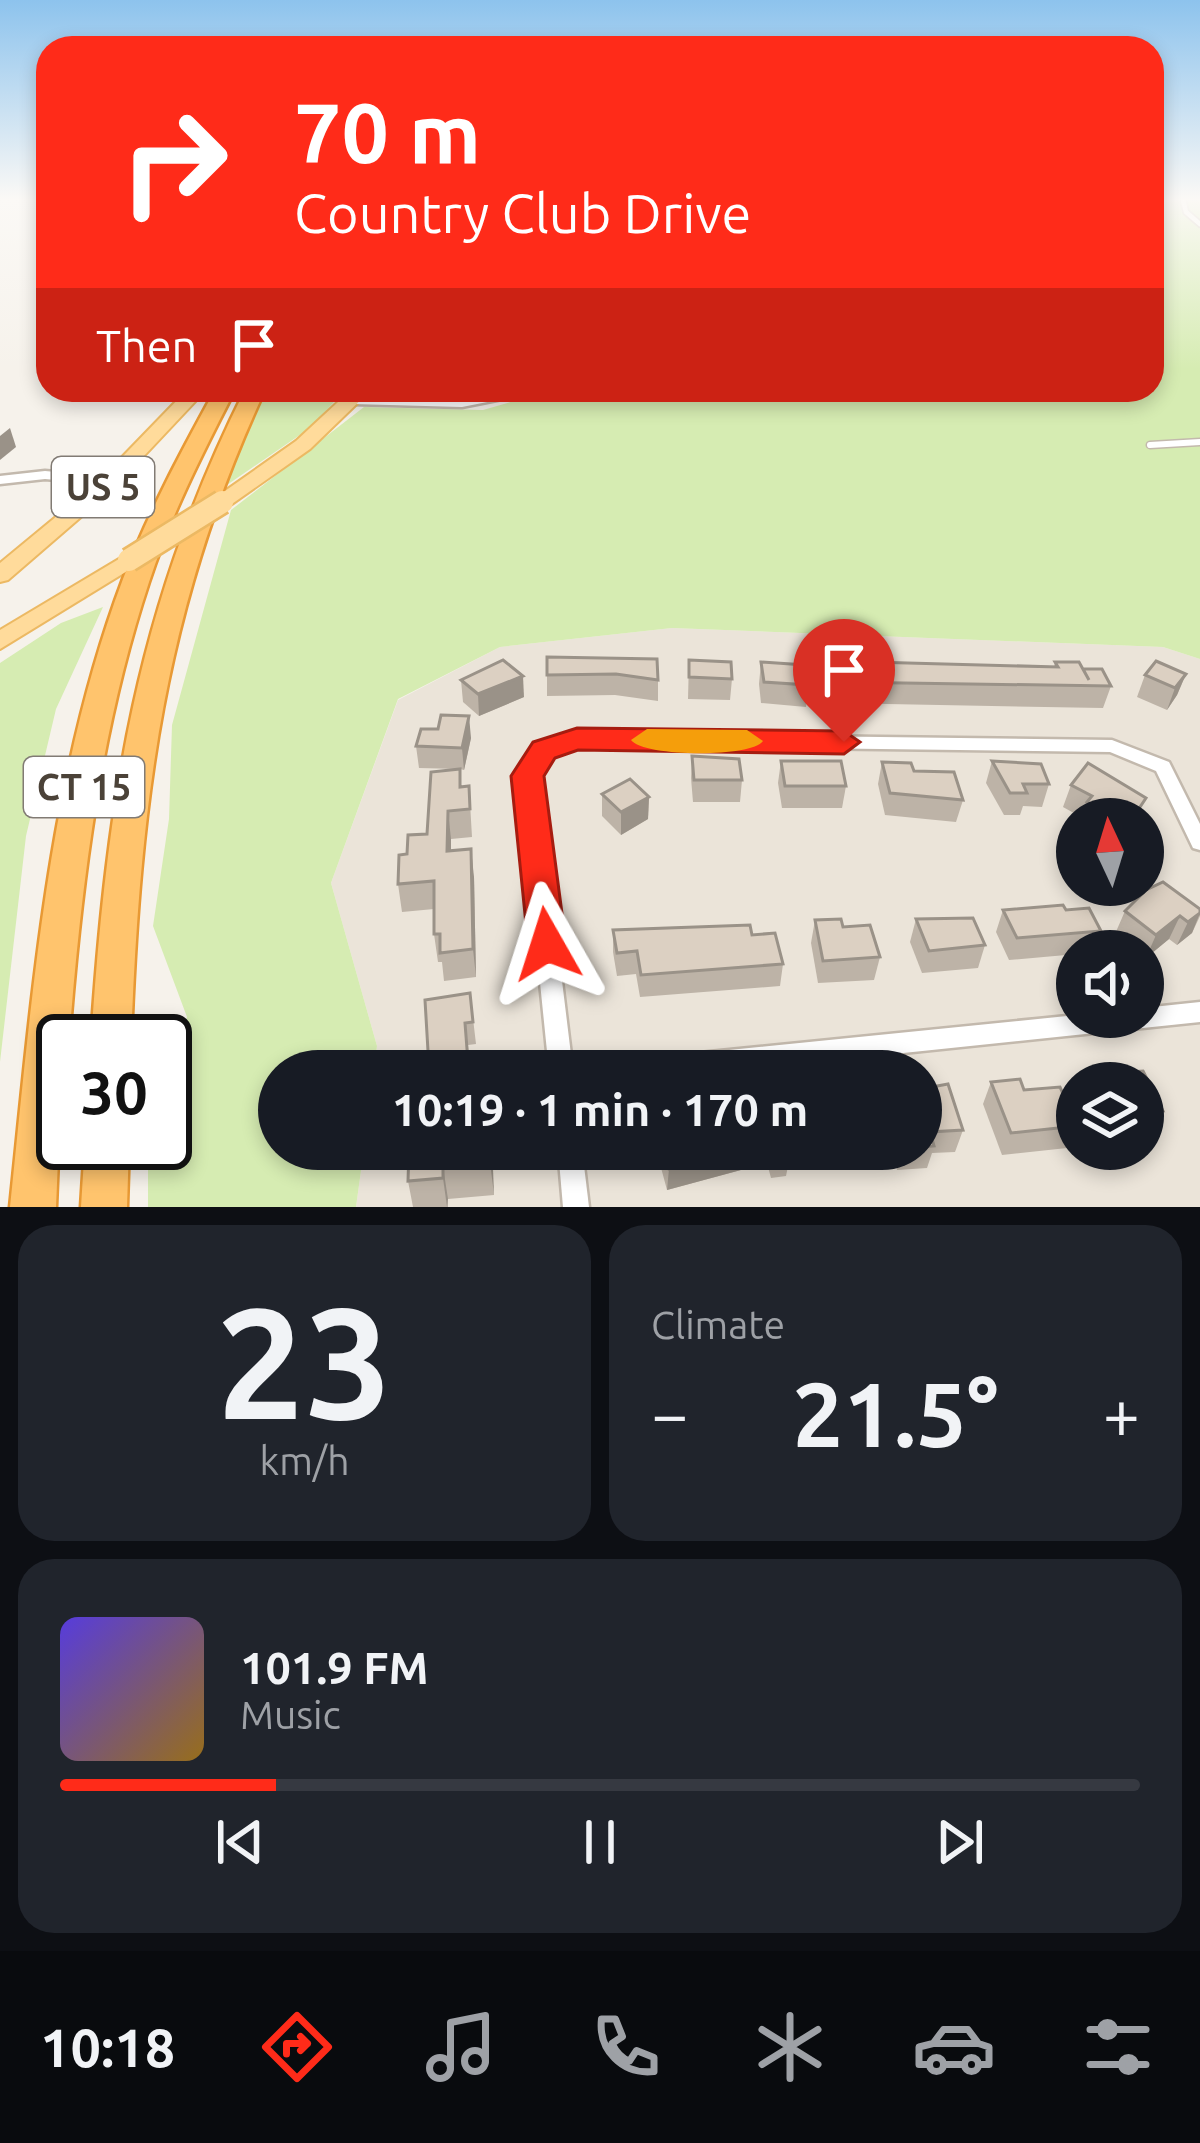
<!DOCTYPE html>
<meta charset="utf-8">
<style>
:root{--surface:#171b24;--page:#20242c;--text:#f1f3f6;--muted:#9ea1a6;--line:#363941;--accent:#ff2b19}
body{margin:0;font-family:Ubuntu,sans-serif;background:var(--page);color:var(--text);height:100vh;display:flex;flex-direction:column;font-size:45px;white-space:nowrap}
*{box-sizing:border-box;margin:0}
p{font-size:39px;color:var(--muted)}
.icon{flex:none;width:66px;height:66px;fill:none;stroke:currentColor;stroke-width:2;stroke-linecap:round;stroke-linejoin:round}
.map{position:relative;height:1207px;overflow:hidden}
.sheet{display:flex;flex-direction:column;gap:18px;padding:18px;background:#0d0f14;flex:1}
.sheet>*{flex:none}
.banner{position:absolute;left:36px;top:36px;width:1128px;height:366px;border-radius:36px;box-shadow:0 6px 18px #0003;background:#ff2b19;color:#fff;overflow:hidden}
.needle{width:78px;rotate:356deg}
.fabs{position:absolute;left:1056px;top:798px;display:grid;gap:24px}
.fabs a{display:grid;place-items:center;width:108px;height:108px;border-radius:50%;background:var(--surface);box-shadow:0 6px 18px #0003;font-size:60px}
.speed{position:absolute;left:36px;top:1014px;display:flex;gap:24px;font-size:60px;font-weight:700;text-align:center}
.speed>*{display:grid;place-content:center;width:156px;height:156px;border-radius:50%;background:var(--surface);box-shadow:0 6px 18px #0003;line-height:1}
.speed .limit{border:6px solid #111;border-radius:18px;background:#fff;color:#111}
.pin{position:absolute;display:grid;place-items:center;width:102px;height:102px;color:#fff;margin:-123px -51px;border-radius:50% 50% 50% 0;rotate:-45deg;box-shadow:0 0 12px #0007}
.pin .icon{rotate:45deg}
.me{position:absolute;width:132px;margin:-66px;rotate:354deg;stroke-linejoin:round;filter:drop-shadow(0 0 9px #0008)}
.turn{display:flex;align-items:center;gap:42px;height:252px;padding:0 60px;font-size:54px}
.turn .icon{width:156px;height:156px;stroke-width:2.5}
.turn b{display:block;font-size:84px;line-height:102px}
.then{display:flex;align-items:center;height:114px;padding:0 60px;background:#0003;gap:24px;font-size:45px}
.big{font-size:90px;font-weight:700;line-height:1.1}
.sheet .tile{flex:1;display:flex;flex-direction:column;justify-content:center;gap:18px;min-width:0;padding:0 42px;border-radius:36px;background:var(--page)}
.sheet .dial{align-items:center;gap:0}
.dial b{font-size:156px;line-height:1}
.song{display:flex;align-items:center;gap:36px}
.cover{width:144px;height:144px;border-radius:18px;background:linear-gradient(135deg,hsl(250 70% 55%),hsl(40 70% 35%))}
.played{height:12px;border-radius:6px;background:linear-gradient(90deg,var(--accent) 20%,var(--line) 20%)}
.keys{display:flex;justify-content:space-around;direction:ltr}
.heat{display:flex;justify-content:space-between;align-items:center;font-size:66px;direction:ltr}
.sheet .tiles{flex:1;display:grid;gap:18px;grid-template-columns:1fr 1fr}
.tile:last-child{grid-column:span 2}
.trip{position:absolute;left:258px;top:1050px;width:684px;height:120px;border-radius:60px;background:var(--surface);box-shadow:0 6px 18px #0003;font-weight:700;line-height:120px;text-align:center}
.tab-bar{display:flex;height:192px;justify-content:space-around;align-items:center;background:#090b0e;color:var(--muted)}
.tab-bar .icon{width:84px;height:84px}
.tab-bar .selected{color:var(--accent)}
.tab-bar b{font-size:54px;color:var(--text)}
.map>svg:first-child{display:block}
.residential{fill:#ebe4d9;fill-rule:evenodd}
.green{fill:#d6ecb2}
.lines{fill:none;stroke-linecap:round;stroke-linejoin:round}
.lane-far1-casing{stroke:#c3b9ad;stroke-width:8}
.lane-casing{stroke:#c3b9ad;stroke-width:9}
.street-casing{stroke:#c3b9ad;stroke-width:5}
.primary-casing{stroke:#ecb963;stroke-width:4}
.highway-casing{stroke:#e89934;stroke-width:5}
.lane-far1{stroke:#fff;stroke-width:4.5}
.lane{stroke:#fff;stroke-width:6}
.street{fill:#fff;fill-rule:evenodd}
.primary{fill:#ffdb9b;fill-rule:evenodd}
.highway{fill:#ffc46d;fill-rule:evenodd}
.primary-bridge-casing{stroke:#ecb963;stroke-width:27;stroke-linecap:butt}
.primary-bridge{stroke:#ffdb9b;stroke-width:22}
.wall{fill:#bdb3a7}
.shaded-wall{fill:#9a9288}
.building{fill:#dcd0c2;stroke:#9a9288;stroke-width:3}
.route{fill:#ff2b19;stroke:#a61c10;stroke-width:3}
.slow{fill:#f59e0b}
.labels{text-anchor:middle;stroke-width:12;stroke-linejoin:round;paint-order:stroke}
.shield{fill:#fff;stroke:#817b74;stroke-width:3}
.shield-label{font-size:36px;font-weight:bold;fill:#4b4238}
</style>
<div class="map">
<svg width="1200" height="1207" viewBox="0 0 1200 1207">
<rect width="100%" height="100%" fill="#f6f2eb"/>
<path class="residential" d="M672,628L1163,647L1200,659V1207H356L364,1149H921V1071H374L377,1046L331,883L398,700L500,647ZM1077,819H1143V885H1077ZM1077,951H1143V1017H1077ZM1077,1083H1143V1149H1077Z"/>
<g class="green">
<polygon points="1152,200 1200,200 1200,659 1163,647 672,628 500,647 398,699 331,883 377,1046 374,1071 279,1071 279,1149 364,1149 356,1207 148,1207 148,1143 165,1143 165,1074 187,1017 153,926 169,819 172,725 231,510 364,407 483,410 552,390 1152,390"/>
<polygon points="267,390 345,390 310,428 224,487"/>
<polygon points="103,607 56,709 26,836 0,1062 0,663 61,623"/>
</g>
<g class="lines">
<g class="lane-far1-casing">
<polyline id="lane-far1" points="1183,200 1186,212 1200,224"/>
</g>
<g class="lane-casing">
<polyline id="lane" points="1150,445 1200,442"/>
</g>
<g class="street-casing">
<g id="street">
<polygon points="516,390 539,390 533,393 462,407 353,404 347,401 353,398 462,401"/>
<polygon points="45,471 111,477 117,481 111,485 45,479 0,484 0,476"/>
<path d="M577,733L1112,740L1169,762L1200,824V850L1193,848L1156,771L1110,752L577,745C558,749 545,758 537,776L573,1071H549L519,776C532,748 548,740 577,733Z"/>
<polygon points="1200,1002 1200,1022 731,1071 617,1071 621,1063 629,1060 1077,1015 1077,1017 1143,1017 1143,1008"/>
<polygon points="558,1149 582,1149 589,1207 563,1207"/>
</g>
</g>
<g class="primary-casing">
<g id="primary">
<polygon points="187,390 206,390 111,491 8,580 0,582 0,563 97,483"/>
<polygon points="351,390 371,390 310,449 229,506 215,506 211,502 215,498 296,441"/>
<polygon points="129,553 137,555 140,560 137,565 0,649 0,630"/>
</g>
</g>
<g class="highway-casing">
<g id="highway">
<path d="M215,390H235C203,452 171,515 149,582C100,730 81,886 69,1041H63L56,1207H10C32,997 48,778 123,579C148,513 181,452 215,390Z"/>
<path d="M245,390H265C163,609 140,803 131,1041H91C107,801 136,607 245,390Z"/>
<polygon points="85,1143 129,1143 127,1207 81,1207"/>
</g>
</g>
<use href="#lane-far1" class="lane-far1"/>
<use href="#lane" class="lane"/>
<use href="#street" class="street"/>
<use href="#primary" class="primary"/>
<use href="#highway" class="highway"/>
<g class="primary-bridge-casing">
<polyline id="primary-bridge" points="129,560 222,502"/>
</g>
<use href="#primary-bridge" class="primary-bridge"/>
</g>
<g class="wall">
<polygon points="547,657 658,680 658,701 615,695 547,696"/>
<polygon points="689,660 732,679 730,700 688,699"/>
<polygon points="834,661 1054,667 1055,662 1083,669 1111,686 1103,708 835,703 831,683"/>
<polygon points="761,662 809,685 806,707 761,703 759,684"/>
<polygon points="1186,674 1177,695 1167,710 1137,697 1145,675"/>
<polygon points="461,680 524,697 479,716 463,702"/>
<polygon points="471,738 464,770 460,769 461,786 469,786 472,837 451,839 451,851 474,877 476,977 444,981 442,962 438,962 434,934 434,909 402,912 398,884 407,854 427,834 458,769 419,768 416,746"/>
<polygon points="692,756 742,780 740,802 693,802 691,778"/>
<polygon points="781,761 846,786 842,808 782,808 778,783"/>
<polygon points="992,761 1049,784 1042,807 1023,806 1020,815 1004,815 986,783"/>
<polygon points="882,762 914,771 963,800 956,822 885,815 878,784"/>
<polygon points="1088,763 1137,819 1081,819 1081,817 1063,807 1071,785"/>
<polygon points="602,794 649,797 648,819 621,835 602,816"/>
<polygon points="1200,909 1200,916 1192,933 1177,945 1169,939 1146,958 1143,956 1143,951 1137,951 1115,934 1125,911"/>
<polygon points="1003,910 1066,910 1101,931 1093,951 1077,951 1077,954 1009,960 996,932"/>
<polygon points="916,919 985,945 978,968 922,973 910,942"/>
<polygon points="815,920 843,927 880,957 874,980 818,983 811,943"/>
<polygon points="613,930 752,935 783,964 780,986 640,997 636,974 617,976 613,952"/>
<polygon points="470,993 476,1044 468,1045 470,1071 429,1071 425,1000"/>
<polygon points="1143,1071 1163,1111 1151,1133 1143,1134 1143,1083 1095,1083 1099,1074"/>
<polygon points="991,1082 1024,1090 1077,1127 1067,1148 1002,1155 983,1104"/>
<polygon points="921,1089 963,1130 955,1152 932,1153 927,1168 897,1170 892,1149 921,1149"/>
<polygon points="420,1149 491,1149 494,1195 448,1199 448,1207 413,1207 408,1181"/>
<polygon points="656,1149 842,1149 841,1156 789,1161 786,1176 771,1178 767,1163 667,1190"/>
</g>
<g class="shaded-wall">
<polygon points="10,428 16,447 0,460 0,436"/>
<polygon points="1186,674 1177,695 1167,710 1175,688"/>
<polygon points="523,676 524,697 479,716 478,694"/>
<polygon points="469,716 471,738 464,770 462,748"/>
<polygon points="649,797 648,819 621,835 621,812"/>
<polygon points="448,811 451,839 451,879 447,851"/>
<polygon points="471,849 474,877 476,977 473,949"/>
<polygon points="1200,913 1192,933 1177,945 1188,922"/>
<polygon points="1180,916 1169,939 1146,958 1156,935"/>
<polygon points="490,1149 493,1168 494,1195 490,1162"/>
<polygon points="745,1149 770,1149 767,1163 667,1190 669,1169"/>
<polygon points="443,1167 448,1199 447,1207 443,1178"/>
</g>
<g class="building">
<polygon points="547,657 657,659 658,680 616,674 547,675"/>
<polygon points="503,660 523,676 478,694 461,680"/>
<polygon points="689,660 731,662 732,679 689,677"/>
<polygon points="834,661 1058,667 1055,662 1079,662 1089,680 1083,669 1102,669 1111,686 838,682"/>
<polygon points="1156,661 1186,674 1175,688 1145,675"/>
<polygon points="761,662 805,665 809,685 764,682"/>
<polygon points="441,715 469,716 462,748 416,746 421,729 438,729"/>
<polygon points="692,756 739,759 742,780 694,780"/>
<polygon points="781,761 841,761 846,786 785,786"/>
<polygon points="992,761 1041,764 1049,784 1023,784 1027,793 1010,793"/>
<polygon points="882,762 911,763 914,771 954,772 963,800 890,793"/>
<polygon points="1088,763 1146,798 1134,816 1110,804 1105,811 1087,802 1092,796 1071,785"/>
<polygon points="460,769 460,787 469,786 470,809 448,811 447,851 471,849 473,949 440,953 440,934 434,934 434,881 398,884 399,855 407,854 408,835 427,834 431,772"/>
<polygon points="630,779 649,797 621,812 602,794"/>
<polygon points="1163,882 1200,909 1200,913 1188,922 1180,916 1156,935 1125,911 1146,890"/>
<polygon points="1063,905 1066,910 1089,908 1101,931 1017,938 1003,910"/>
<polygon points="973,918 985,945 929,951 916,919"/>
<polygon points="841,919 843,927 870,925 880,957 823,961 815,920"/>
<polygon points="750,925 752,935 775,933 783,964 641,975 637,951 617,953 613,930"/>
<polygon points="470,993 473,1022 465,1023 468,1062 429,1068 425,1000"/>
<polygon points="1143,1071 1163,1111 1143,1113 1143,1083 1103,1083 1099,1074"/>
<polygon points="1020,1079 1024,1090 1060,1087 1077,1126 1011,1133 991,1082"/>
<polygon points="948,1084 963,1130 930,1132 934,1146 921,1147 921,1089"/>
<polygon points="420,1149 490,1149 490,1162 443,1167 443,1178 408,1181 409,1150"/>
<polygon points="663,1149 745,1149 669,1169"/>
<polygon points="773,1149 789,1149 790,1155 775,1157"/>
</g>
<linearGradient id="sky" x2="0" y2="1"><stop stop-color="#8dc3ed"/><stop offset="0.54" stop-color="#fbf9f6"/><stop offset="1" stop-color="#fbf9f6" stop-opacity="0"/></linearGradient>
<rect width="1200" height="369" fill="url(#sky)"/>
<polygon class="route" points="577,728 844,731 860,742 844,754 578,750 555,758 544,776 566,944 560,956 547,960 533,956 528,944 511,776 533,742"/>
<path class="slow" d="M647,729L747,730L763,741C751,758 643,757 631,740Z"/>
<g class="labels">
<g class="shield">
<rect x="52" y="457" width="102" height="60" rx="9"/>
<rect x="24" y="757" width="120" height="60" rx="9"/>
</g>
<g class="shield-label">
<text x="103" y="500">US 5</text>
<text x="84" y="800">CT 15</text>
</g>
</g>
</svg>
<div class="fabs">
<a><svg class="needle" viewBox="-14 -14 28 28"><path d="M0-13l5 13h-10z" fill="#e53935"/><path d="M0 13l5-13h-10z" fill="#9ea1a6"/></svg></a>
<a><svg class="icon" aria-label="sound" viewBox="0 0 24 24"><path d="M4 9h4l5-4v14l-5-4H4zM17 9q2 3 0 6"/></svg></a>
<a><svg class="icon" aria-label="layers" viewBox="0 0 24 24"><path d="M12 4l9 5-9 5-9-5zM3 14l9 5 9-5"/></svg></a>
</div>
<div class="speed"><div class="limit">30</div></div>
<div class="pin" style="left:844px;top:742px;background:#d93025"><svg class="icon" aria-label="arrive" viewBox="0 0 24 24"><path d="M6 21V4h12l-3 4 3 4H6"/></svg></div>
<svg class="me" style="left:547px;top:944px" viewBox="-20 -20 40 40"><path d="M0-17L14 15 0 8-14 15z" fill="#ff2b19" stroke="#fff" stroke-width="4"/></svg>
<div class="trip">10:19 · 1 min · 170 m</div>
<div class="banner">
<div class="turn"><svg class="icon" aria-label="right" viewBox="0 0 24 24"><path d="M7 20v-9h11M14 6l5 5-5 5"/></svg><div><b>70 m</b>Country Club Drive</div></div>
<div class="then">Then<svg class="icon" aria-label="arrive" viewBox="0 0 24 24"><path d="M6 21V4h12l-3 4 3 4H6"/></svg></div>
</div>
</div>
<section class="sheet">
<div class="tiles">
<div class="tile dial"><b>23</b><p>km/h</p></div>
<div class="tile"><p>Climate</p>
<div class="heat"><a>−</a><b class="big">21.5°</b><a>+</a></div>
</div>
<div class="tile">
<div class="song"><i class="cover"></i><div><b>101.9 FM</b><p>Music</p></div></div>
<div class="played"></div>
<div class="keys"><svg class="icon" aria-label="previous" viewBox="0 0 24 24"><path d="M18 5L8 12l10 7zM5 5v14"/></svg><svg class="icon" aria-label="pause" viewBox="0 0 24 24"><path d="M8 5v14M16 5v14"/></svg><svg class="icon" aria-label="next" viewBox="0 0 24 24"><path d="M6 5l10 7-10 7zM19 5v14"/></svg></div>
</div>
</div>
</section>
<nav class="tab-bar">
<b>10:18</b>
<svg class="icon selected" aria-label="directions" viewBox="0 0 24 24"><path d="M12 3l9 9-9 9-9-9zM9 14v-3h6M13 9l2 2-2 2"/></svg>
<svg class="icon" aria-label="music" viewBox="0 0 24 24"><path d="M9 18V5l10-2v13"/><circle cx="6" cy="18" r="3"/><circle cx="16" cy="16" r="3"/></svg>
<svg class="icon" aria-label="phone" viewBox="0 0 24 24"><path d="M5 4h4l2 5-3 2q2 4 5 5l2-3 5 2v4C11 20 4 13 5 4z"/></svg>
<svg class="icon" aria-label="climate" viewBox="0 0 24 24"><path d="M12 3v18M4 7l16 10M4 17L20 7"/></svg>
<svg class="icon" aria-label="car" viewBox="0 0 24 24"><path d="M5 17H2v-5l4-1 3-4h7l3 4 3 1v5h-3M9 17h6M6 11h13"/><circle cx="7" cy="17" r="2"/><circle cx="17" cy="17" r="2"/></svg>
<svg class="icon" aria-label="filters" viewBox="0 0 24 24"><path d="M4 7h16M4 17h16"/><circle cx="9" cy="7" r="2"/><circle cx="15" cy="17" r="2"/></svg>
</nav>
